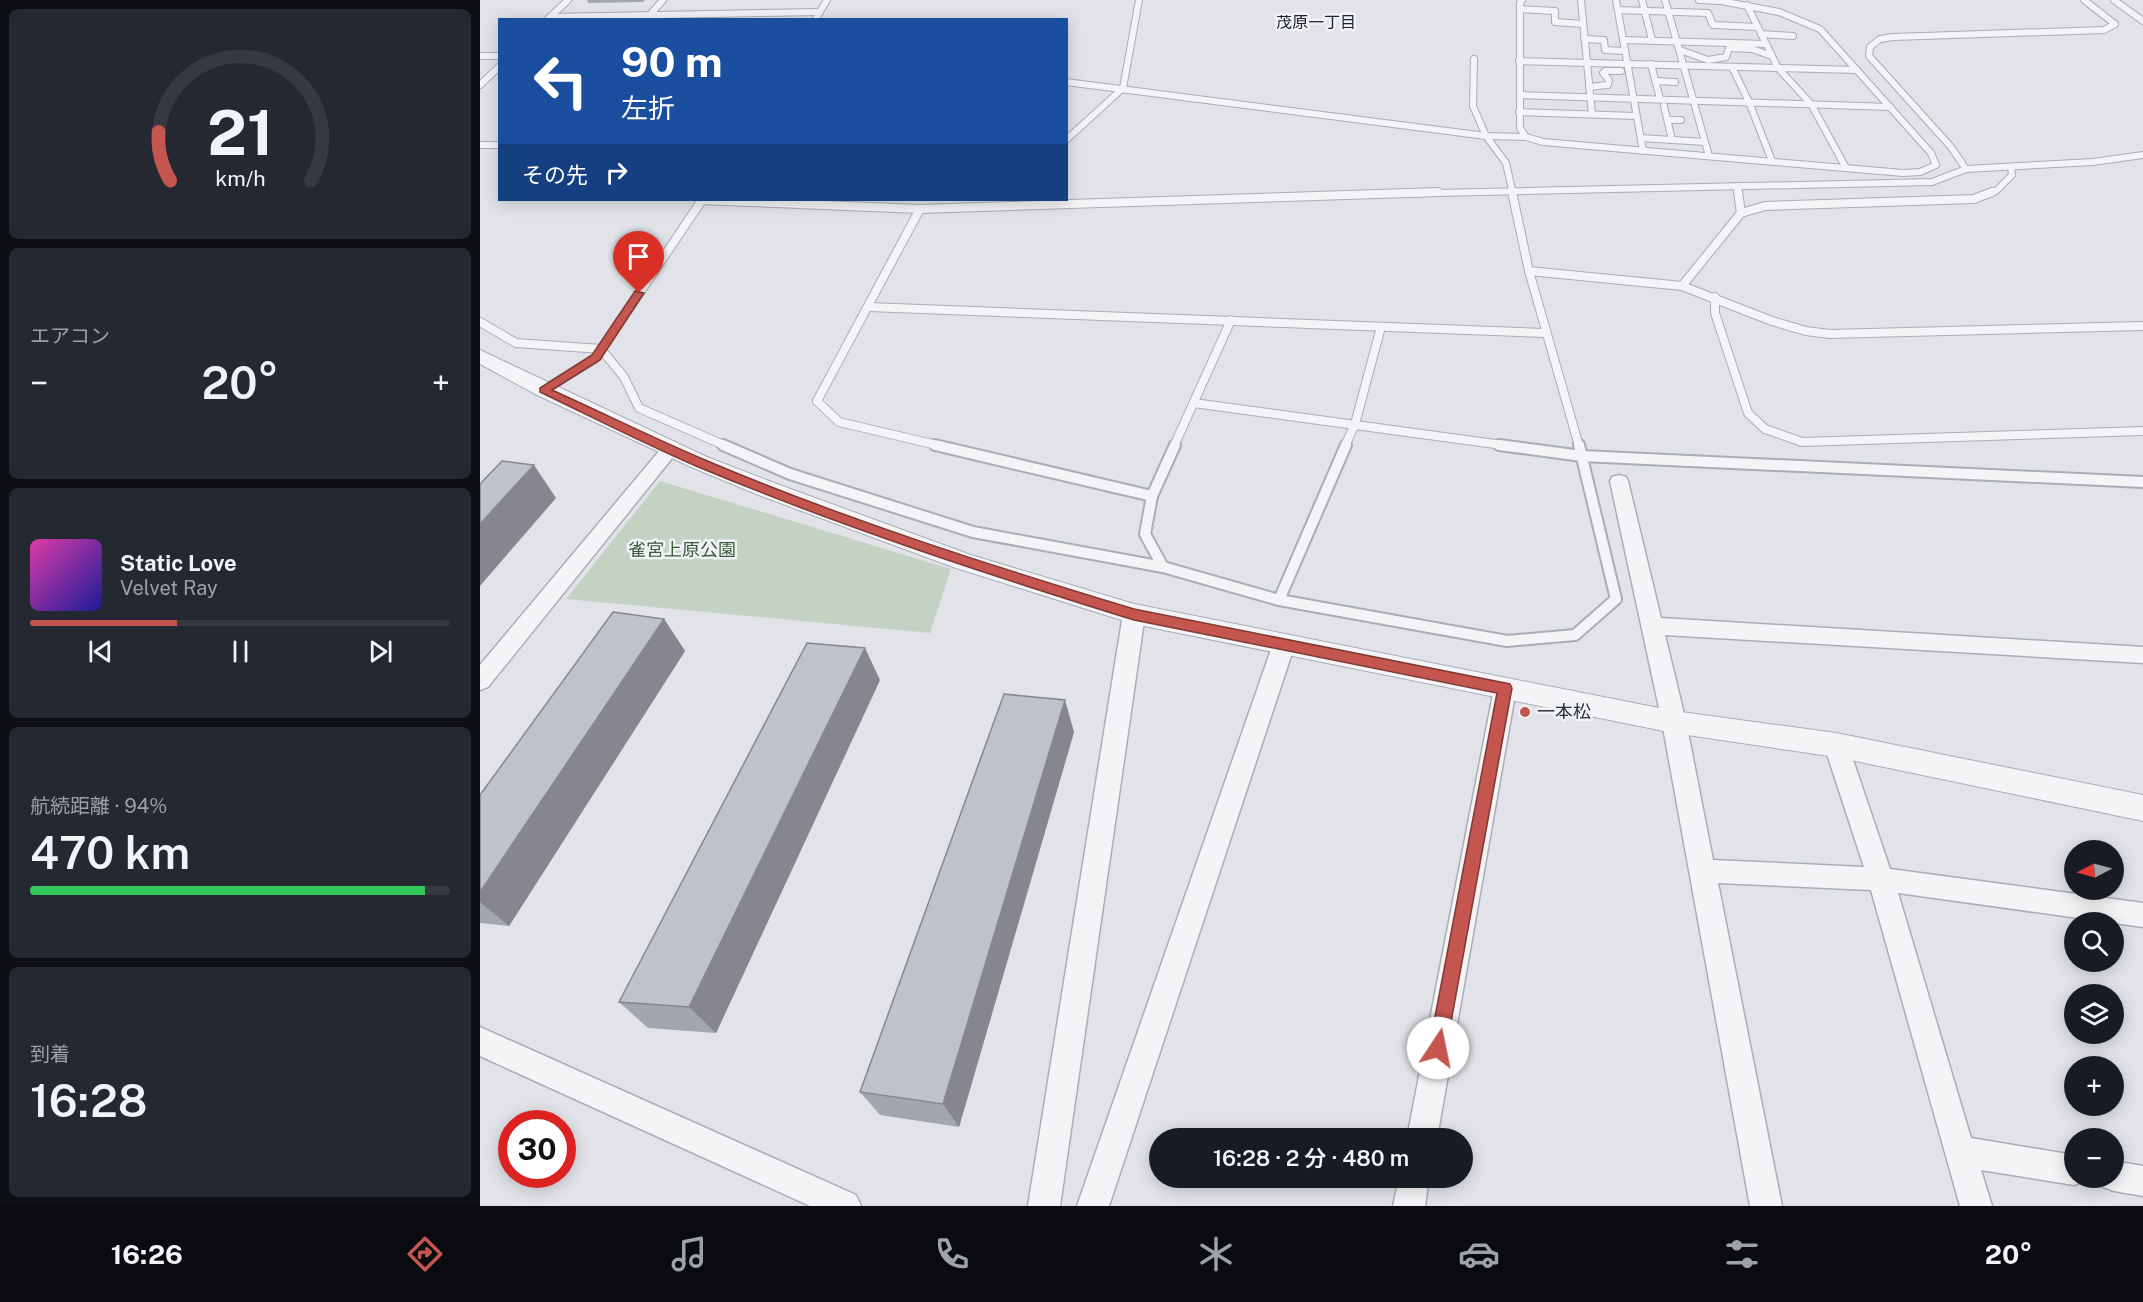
<!DOCTYPE html>
<html lang="ja">
<meta charset="utf-8">
<style>
:root{--surface:#171b24;--page:#242831;--text:#f1f3f6;--muted:#9ea1a6;--line:#363941;--accent:#c5564f}
body{margin:0;font-family:"Public Sans","Noto Sans JP",sans-serif;background:var(--page);color:var(--text);height:100vh;display:flex;flex-direction:column;font-size:22px;white-space:nowrap}
*{box-sizing:border-box;margin:0}
p{font-size:20px;color:var(--muted)}
.icon{flex:none;width:33px;height:33px;fill:none;stroke:currentColor;stroke-width:2;stroke-linecap:round;stroke-linejoin:round}
.map{position:relative;flex:1;overflow:hidden}
.drawer{display:flex;flex-direction:column;gap:9px;padding:9px;background:#0d0f14;width:480px}
.drawer>*{flex:none}
.guide{position:absolute;left:18px;top:18px;width:570px;height:183px;border-radius:0px;box-shadow:0 3px 15px #0003;background:#1a4fa0;color:#fff;overflow:hidden}
.needle{width:39px;rotate:264deg}
.tools{position:absolute;left:1584px;top:840px;display:grid;gap:12px}
.tools a{display:grid;place-items:center;width:60px;height:60px;border-radius:50%;background:var(--surface);box-shadow:0 3px 15px #0003;font-size:30px}
.speed{position:absolute;left:18px;top:1110px;display:flex;gap:12px;font-size:30px;font-weight:700;text-align:center}
.speed>*{display:grid;place-content:center;width:78px;height:78px;border-radius:50%;background:var(--surface);box-shadow:0 3px 15px #0003;line-height:1}
.speed .limit{border:9px solid #d22;background:#fff;color:#111}
.pin{position:absolute;display:grid;place-items:center;width:51px;height:51px;color:#fff;margin:-62px -26px;border-radius:50% 50% 50% 0;rotate:-45deg;box-shadow:0 0 6px #0007}
.pin .icon{rotate:45deg}
.me{position:absolute;width:66px;margin:-33px;rotate:11deg;stroke-linejoin:round;filter:drop-shadow(0 0 4px #0008)}
.turn{display:flex;align-items:center;gap:21px;height:126px;padding:0 24px;font-size:27px}
.turn .icon{width:78px;height:78px;stroke-width:2.5}
.turn b{display:block;font-size:42px;line-height:51px}
.then{display:flex;align-items:center;height:57px;padding:0 24px;background:#0003;gap:12px;font-size:22px}
.big{font-size:45px;font-weight:600;line-height:1.1}
.drawer .tile{flex:1;display:flex;flex-direction:column;justify-content:center;gap:9px;min-width:0;padding:0 21px;border-radius:9px;background:var(--page)}
.drawer .dial{align-items:center;gap:0}
.dial svg{height:156px;overflow:visible;fill:none;stroke:var(--line);stroke-width:7;stroke-linecap:round;text-anchor:middle}
.dial text{fill:var(--text);stroke:none}
.song{display:flex;align-items:center;gap:18px}
.cover{width:72px;height:72px;border-radius:9px;background:linear-gradient(135deg,hsl(320 70% 55%),hsl(240 70% 35%))}
.played{height:6px;border-radius:3px;background:linear-gradient(90deg,var(--accent) 35%,var(--line) 35%)}
.keys{display:flex;justify-content:space-around;direction:ltr}
.heat{display:flex;justify-content:space-between;align-items:center;font-size:33px;direction:ltr}
.charge{height:9px;border-radius:4px;background:linear-gradient(90deg,#34c759 94%,var(--line) 0)}
.trip{position:absolute;left:669px;top:1128px;width:324px;height:60px;border-radius:30px;background:var(--surface);box-shadow:0 3px 15px #0003;font-weight:600;line-height:60px;text-align:center}
.menu{display:flex;height:96px;justify-content:space-around;align-items:center;background:#090b0e;color:var(--muted)}
.menu .icon{width:42px;height:42px}
.menu .on{color:var(--accent)}
.menu b{font-size:27px;color:var(--text)}
main{display:flex;flex:1;min-height:0}
.map>svg:first-child{display:block}
.green{fill:#c4d2c3}
.lines{fill:none;stroke-linecap:round;stroke-linejoin:round}
.service-far2-casing{stroke:#aaadb6;stroke-width:8}
.service-far1-casing{stroke:#aaadb6;stroke-width:10}
.service-casing{stroke:#aaadb6;stroke-width:14}
.minor-casing{stroke:#aaadb6;stroke-width:3}
.tertiary-casing{stroke:#aaadb6;stroke-width:2}
.service-far2{stroke:#f4f4f7;stroke-width:6}
.service-far1{stroke:#f4f4f7;stroke-width:8}
.service{stroke:#f4f4f7;stroke-width:10}
.minor{fill:#f4f4f7;fill-rule:evenodd}
.tertiary{fill:#f4f4f7;fill-rule:evenodd}
.wall{fill:#a4a6af}
.shaded-wall{fill:#86878e}
.building{fill:#bfc1cb;stroke:#86878e;stroke-width:1.5}
.route{fill:#c5564f;stroke:#803833;stroke-width:1.5}
.poi-dot{fill:#c5564f;stroke:#f1f2f6;stroke-width:2}
.labels{text-anchor:middle;stroke-width:5;stroke-linejoin:round;paint-order:stroke}
.far-neighbourhood-label{font-size:16px;fill:#1d1f30;stroke:#f1f2f6}
.park-label{font-size:18px;fill:#395a39;stroke:#f1f2f6}
.poi-label{font-size:18px;fill:#2b2e3f;stroke:#f1f2f6;text-anchor:start}
</style>
<main>
<section class="drawer">
<div class="tile dial"><svg viewBox="0 0 100 80">
<path d="M14 69A42 42 0 1 1 86 69"/>
<path d="M14 69A42 42 0 0 1 8 44" stroke="#c5564f"/>
<text x="50" y="56" font-size="32" font-weight="700">21</text>
<text x="50" y="72" font-size="11">km/h</text>
</svg></div>
<div class="tile"><p>エアコン</p>
<div class="heat"><a>−</a><b class="big">20°</b><a>+</a></div>
</div>
<div class="tile">
<div class="song"><i class="cover"></i><div><b>Static Love</b><p>Velvet Ray</p></div></div>
<div class="played"></div>
<div class="keys"><svg class="icon" aria-label="previous" viewBox="0 0 24 24"><path d="M18 5L8 12l10 7zM5 5v14"/></svg><svg class="icon" aria-label="pause" viewBox="0 0 24 24"><path d="M8 5v14M16 5v14"/></svg><svg class="icon" aria-label="next" viewBox="0 0 24 24"><path d="M6 5l10 7-10 7zM19 5v14"/></svg></div>
</div>
<div class="tile"><p>航続距離 · 94%</p><b class="big">470 km</b><div class="charge"></div></div>
<div class="tile"><p>到着</p><b class="big">16:28</b></div>
</section>
<div class="map">
<svg width="1663" height="1206" viewBox="0 0 1663 1206">
<rect width="100%" height="100%" fill="#e1e3e9"/>
<polygon class="green" points="180,481 471,569 450,633 86,599"/>
<g class="lines">
<g class="service-far2-casing">
<g id="service-far2">
<polyline points="1042,0 1040,3 1040,128 1046,137 1063,142 1423,173 1440,172 1456,165 1451,153 1340,29 1299,12 1241,1 1219,0"/>
<polyline points="1101,0 1112,114"/>
<polyline points="1136,0 1163,151"/>
<polyline points="1162,0 1172,40"/>
<polyline points="1185,0 1229,156"/>
<polyline points="1634,0 1663,21"/>
<polyline points="1267,5 1298,68 1331,104 1366,168"/>
<polyline points="1040,9 1075,11 1075,22 1103,24"/>
<polyline points="1138,10 1228,13 1233,25 1278,27"/>
<polyline points="70,17 340,12"/>
<polyline points="168,17 183,0"/>
<polyline points="68,19 88,0"/>
<polyline points="335,20 347,0"/>
<polyline points="1281,34 1313,36"/>
<polyline points="1104,39 1124,40 1125,50 1145,51"/>
<polyline points="1143,40 1286,44"/>
<polyline points="1200,50 1228,60 1246,57 1249,48 1272,49 1292,56"/>
<polyline points="0,56 20,56"/>
<polyline points="994,59 993,106 1006,136 1026,163 1033,194"/>
<polyline points="1039,61 1377,70"/>
<polyline points="1171,64 1180,99"/>
<polyline points="1252,67 1269,102 1292,161"/>
<polyline points="1176,81 1195,82"/>
<polyline points="586,82 1006,136 1046,137"/>
<polyline points="0,85 20,66"/>
<polyline points="1109,87 1128,85 1129,80 1123,73 1125,71 1141,71"/>
<polyline points="1040,95 1410,107"/>
<polyline points="1184,106 1192,140"/>
<polyline points="1039,112 1156,116"/>
<polyline points="1188,120 1201,120"/>
<polyline points="1161,138 1225,142"/>
<polyline points="586,140 643,88 659,0"/>
<polyline points="0,145 20,145"/>
<polyline points="1486,169 1471,147 1389,56 1390,47 1400,39 1413,37 1624,30 1635,24 1604,0"/>
<polyline points="1257,186 1258,194"/>
<polyline points="911,194 1452,182 1486,169 1613,162 1663,155"/>
<polyline points="1508,194 1516,191 1532,175 1531,167"/>
</g>
</g>
<g class="service-far1-casing">
<g id="service-far1">
<polyline points="1032,192 1049,271 1099,446"/>
<polyline points="1258,192 1261,213"/>
<polyline points="221,200 440,209 958,192"/>
<polyline points="440,209 337,401 359,422 461,446"/>
<polyline points="1049,271 1202,286 1292,321 1326,331 1350,334 1663,326"/>
<polyline points="1202,286 1261,213 1285,206 1494,199 1512,192"/>
<polyline points="1235,297 1235,313 1268,413 1285,429 1322,442 1663,431"/>
<polyline points="389,307 1065,333"/>
<polyline points="0,322 36,343 121,349 144,377 159,408 246,446"/>
<polyline points="64,390 116,358 222,200"/>
<polyline points="714,403 1030,446"/>
<polyline points="694,446 751,320"/>
<polyline points="865,446 875,424 901,327"/>
</g>
</g>
<g class="service-casing">
<g id="service">
<polyline points="243,445 310,474 493,532 683,567"/>
<polyline points="455,445 672,496 665,534 683,567 799,600 1027,641 1095,635 1136,599 1099,445"/>
<polyline points="1019,445 1102,456 1663,482"/>
<polyline points="672,496 695,445"/>
<polyline points="799,600 866,445"/>
</g>
</g>
<g class="minor-casing">
<g id="minor">
<polygon points="191,442 197,444 200,448 197,452 8,687 0,690 0,665 185,444"/>
<polygon points="1139,475 1146,477 1148,481 1181,618 1663,647 1663,663 1185,635 1206,722 1233,860 1384,867 1344,745 1348,738 1356,735 1364,738 1368,745 1410,869 1663,903 1663,927 1418,893 1491,1138 1594,1155 1594,1178 1606,1178 1605,1181 1594,1185 1501,1170 1512,1206 1480,1206 1391,890 1238,883 1302,1206 1270,1206 1182,722 1130,481 1132,477"/>
<polygon points="654,606 661,608 665,614 580,1206 548,1206 643,614 647,608"/>
<polygon points="804,636 812,638 815,644 629,1206 597,1206 793,644 796,638"/>
<polygon points="1025,680 1033,683 1036,689 957,1138 927,1138 1014,689 1017,683"/>
<polygon points="0,1027 376,1195 381,1206 330,1206 0,1056"/>
<polygon points="1634,1161 1663,1166 1663,1196 1634,1191 1623,1187 1619,1178 1634,1178"/>
<polygon points="919,1178 949,1178 945,1206 913,1206"/>
</g>
</g>
<g class="tertiary-casing">
<polygon id="tertiary" points="0,350 227,457 297,484 491,555 654,604 1194,711 1356,733 1663,795 1663,821 1356,757 1194,733 654,624 473,567 281,496 211,467 57,395 0,364"/>
</g>
<use href="#service-far2" class="service-far2"/>
<use href="#service-far1" class="service-far1"/>
<use href="#service" class="service"/>
<use href="#minor" class="minor"/>
<use href="#tertiary" class="tertiary"/>
</g>
<g class="wall">
<polygon points="107,0 165,0 163,2 108,3"/>
<polygon points="184,619 205,651 29,926 0,923 0,795"/>
<polygon points="400,680 236,1033 168,1028 139,1002"/>
<polygon points="594,732 479,1127 400,1115 380,1092"/>
</g>
<g class="shaded-wall">
<polygon points="54,465 76,498 0,586 0,524"/>
<polygon points="184,619 205,651 29,926 0,902 0,892"/>
<polygon points="385,648 400,680 236,1033 209,1007"/>
<polygon points="585,700 594,732 479,1127 463,1104"/>
</g>
<g class="building">
<polygon points="22,461 54,465 0,524 0,484"/>
<polygon points="133,612 184,619 0,892 0,795"/>
<polygon points="327,643 385,648 209,1007 139,1002"/>
<polygon points="524,694 585,700 463,1104 380,1092"/>
</g>
<path class="route" d="M155,291L164,293L120,360L72,390C123,413 173,438 225,460C364,519 509,565 654,609L1030,684L1032,688L965,1055L958,1058L952,1055L949,1048L1017,693L654,620C506,574 359,526 216,466C163,443 112,417 60,392V388L112,355Z"/>
<circle class="poi-dot" cx="1045" cy="712" r="6"/>
<g class="labels">
<g class="far-neighbourhood-label">
<text x="836" y="28">茂原一丁目</text>
</g>
<g class="park-label">
<text x="202" y="556">雀宮上原公園</text>
</g>
<g class="poi-label">
<text x="1057" y="718">一本松</text>
</g>
</g>
</svg>
<div class="tools">
<a><svg class="needle" viewBox="-14 -14 28 28"><path d="M0-13l5 13h-10z" fill="#e53935"/><path d="M0 13l5-13h-10z" fill="#9ea1a6"/></svg></a>
<a><svg class="icon" aria-label="search" viewBox="0 0 24 24"><circle cx="10" cy="10" r="6"/><path d="M15 15l6 6"/></svg></a>
<a><svg class="icon" aria-label="layers" viewBox="0 0 24 24"><path d="M12 4l9 5-9 5-9-5zM3 14l9 5 9-5"/></svg></a>
<a>+</a>
<a>−</a>
</div>
<div class="speed"><div class="limit">30</div></div>
<div class="pin" style="left:159px;top:293px;background:#d93025"><svg class="icon" aria-label="arrive" viewBox="0 0 24 24"><path d="M6 21V4h12l-3 4 3 4H6"/></svg></div>
<svg class="me" style="left:958px;top:1048px" viewBox="-20 -20 40 40"><circle r="19" fill="#fff"/><path d="M0-13L10 11 0 6-10 11z" fill="#c5564f"/></svg>
<div class="trip">16:28 · 2 分 · 480 m</div>
<div class="guide">
<div class="turn"><svg class="icon" aria-label="left" viewBox="0 0 24 24"><path d="M17 20v-9H6M10 6l-5 5 5 5"/></svg><div><b>90 m</b>左折</div></div>
<div class="then">その先<svg class="icon" aria-label="right" viewBox="0 0 24 24"><path d="M7 20v-9h11M14 6l5 5-5 5"/></svg></div>
</div>
</div>
</main>
<nav class="menu">
<b>16:26</b>
<svg class="icon on" aria-label="directions" viewBox="0 0 24 24"><path d="M12 3l9 9-9 9-9-9zM9 14v-3h6M13 9l2 2-2 2"/></svg>
<svg class="icon" aria-label="music" viewBox="0 0 24 24"><path d="M9 18V5l10-2v13"/><circle cx="6" cy="18" r="3"/><circle cx="16" cy="16" r="3"/></svg>
<svg class="icon" aria-label="phone" viewBox="0 0 24 24"><path d="M5 4h4l2 5-3 2q2 4 5 5l2-3 5 2v4C11 20 4 13 5 4z"/></svg>
<svg class="icon" aria-label="climate" viewBox="0 0 24 24"><path d="M12 3v18M4 7l16 10M4 17L20 7"/></svg>
<svg class="icon" aria-label="car" viewBox="0 0 24 24"><path d="M5 17H2v-5l4-1 3-4h7l3 4 3 1v5h-3M9 17h6M6 11h13"/><circle cx="7" cy="17" r="2"/><circle cx="17" cy="17" r="2"/></svg>
<svg class="icon" aria-label="filters" viewBox="0 0 24 24"><path d="M4 7h16M4 17h16"/><circle cx="9" cy="7" r="2"/><circle cx="15" cy="17" r="2"/></svg>
<b>20°</b>
</nav>
